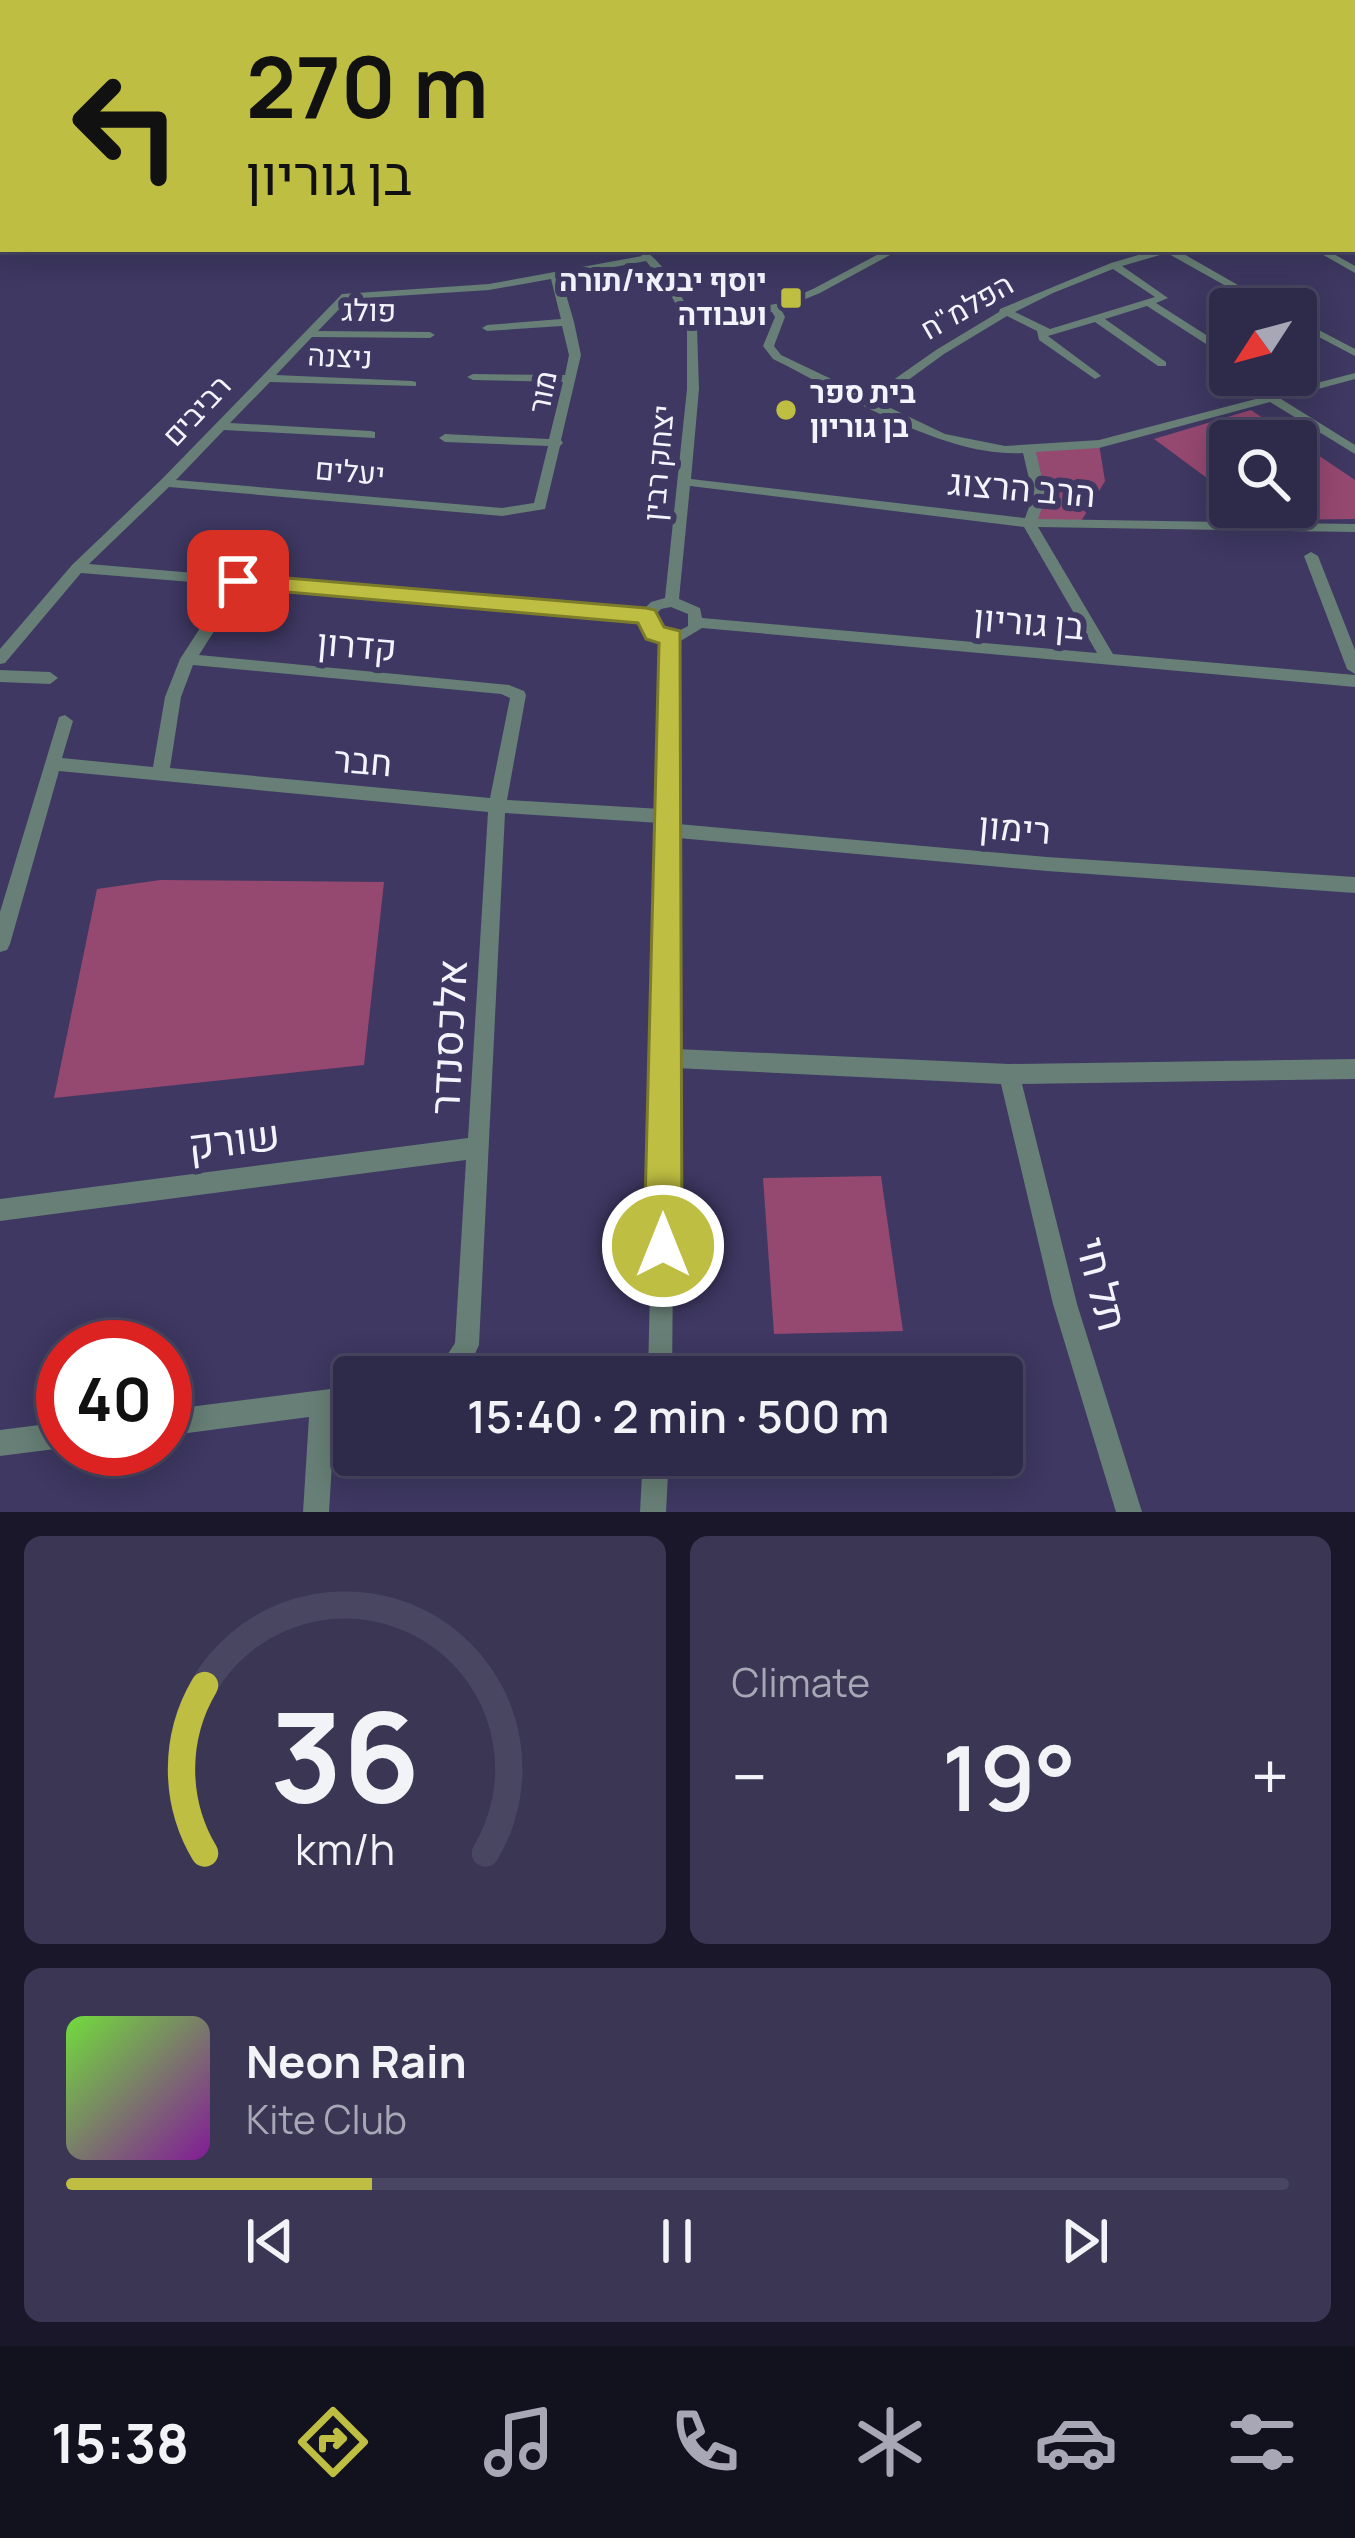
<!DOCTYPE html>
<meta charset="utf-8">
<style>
:root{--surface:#2e2a4a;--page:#3a3654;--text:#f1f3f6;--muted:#a7a7b5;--line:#494662;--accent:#bebe42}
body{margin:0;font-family:Manrope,Heebo,sans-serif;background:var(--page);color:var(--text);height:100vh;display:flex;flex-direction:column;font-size:45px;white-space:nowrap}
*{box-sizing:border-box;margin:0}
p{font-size:39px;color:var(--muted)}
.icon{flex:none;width:66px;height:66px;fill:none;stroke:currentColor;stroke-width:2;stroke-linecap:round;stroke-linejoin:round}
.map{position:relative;height:1512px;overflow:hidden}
.drawer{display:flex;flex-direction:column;gap:24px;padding:24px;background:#191729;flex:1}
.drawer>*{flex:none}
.hud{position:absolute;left:0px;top:0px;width:1356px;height:252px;box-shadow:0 6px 30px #0003,0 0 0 3px var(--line);background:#bebe42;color:#111;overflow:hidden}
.needle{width:78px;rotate:234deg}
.tools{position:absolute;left:1209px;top:288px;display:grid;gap:24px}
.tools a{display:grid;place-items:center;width:108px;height:108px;border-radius:12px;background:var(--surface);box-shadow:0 6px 30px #0003,0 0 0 3px var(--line);font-size:60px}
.speed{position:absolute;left:36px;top:1320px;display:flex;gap:24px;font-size:60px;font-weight:700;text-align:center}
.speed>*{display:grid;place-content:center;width:156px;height:156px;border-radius:50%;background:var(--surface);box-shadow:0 6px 30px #0003,0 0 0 3px var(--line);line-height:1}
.speed .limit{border:18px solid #d22;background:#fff;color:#111}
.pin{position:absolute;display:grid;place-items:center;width:102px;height:102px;color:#fff;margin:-51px;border-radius:24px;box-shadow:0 6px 18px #0006}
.me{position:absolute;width:132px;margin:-66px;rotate:0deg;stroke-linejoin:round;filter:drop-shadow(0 0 9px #0008)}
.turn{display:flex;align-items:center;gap:42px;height:252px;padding:0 48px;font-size:54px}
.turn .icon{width:156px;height:156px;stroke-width:2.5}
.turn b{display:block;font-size:84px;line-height:102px}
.big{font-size:90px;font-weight:600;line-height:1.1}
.drawer .tile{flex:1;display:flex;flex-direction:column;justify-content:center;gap:18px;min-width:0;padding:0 42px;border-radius:18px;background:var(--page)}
.drawer .dial{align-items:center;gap:0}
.dial svg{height:312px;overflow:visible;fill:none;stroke:var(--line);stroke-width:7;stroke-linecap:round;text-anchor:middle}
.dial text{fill:var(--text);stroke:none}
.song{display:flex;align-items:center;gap:36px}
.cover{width:144px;height:144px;border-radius:18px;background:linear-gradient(135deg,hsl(100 70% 55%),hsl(290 70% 35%))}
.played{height:12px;border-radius:6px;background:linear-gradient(90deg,var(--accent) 25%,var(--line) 25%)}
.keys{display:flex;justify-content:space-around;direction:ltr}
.heat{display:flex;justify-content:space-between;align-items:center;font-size:66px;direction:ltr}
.drawer .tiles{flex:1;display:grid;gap:24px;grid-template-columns:1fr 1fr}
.tile:last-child{grid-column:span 2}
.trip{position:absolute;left:333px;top:1356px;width:690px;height:120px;border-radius:12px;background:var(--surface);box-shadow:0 6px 30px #0003,0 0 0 3px var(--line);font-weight:600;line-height:120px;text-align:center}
.tabs{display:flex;height:192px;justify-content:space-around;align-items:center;background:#12111e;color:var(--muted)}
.tabs .icon{width:84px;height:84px}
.tabs .active{color:var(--accent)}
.tabs b{font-size:54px;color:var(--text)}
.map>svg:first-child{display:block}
.green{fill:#954870}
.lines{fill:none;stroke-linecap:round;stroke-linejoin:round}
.minor{fill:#677f76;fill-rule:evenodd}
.major{stroke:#8cbeab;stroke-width:21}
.route{fill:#bebe42;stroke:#7c7c2b;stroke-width:3}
.poi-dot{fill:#bebe42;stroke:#3e3862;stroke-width:4.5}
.labels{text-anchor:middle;stroke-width:12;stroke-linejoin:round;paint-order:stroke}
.far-poi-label{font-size:30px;font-weight:bold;fill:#f3f3fd;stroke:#3e3862;text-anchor:end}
.far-street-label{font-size:30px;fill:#f3f3fd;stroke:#3e3862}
.street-label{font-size:36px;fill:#f3f3fd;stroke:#3e3862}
.near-street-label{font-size:42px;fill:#f3f3fd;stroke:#3e3862}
</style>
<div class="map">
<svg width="1355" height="1512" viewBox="0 0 1355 1512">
<rect width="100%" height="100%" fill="#3e3862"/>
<g class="green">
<polygon points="1251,410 1355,480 1355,519 1265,520 1247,507 1296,507 1296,441 1230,441 1230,495 1154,439"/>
<polygon points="1099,444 1105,481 1079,525 1029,523 1041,507 1029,450"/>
<polygon points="160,880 384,882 364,1065 54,1098 97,889"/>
<polygon points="881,1176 903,1331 774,1334 763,1178"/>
</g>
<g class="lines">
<g class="minor">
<polygon points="809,0 816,0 819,3 812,3"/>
<rect x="0" y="111" width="3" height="6"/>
<rect x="1353" y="138" width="2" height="5"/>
<rect x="1353" y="203" width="2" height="6"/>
<polygon points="1353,242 1355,243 1355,250 1352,249"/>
<path d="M888,249H901L820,293L781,309L785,317L774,346L781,355L869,397L936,350L999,312L1000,309L1111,263L1159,249H1175L1280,309H1267L1167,253L1122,266L1168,298L1156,303L1225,347V351H1217L1147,306L1105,319L1166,362V366H1158L1095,322L1048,336L1099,374L1101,376L1095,379L1039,340L1037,331L1007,316L944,354L878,402L945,434L1005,446L1099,440L1355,373V379L1281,399L1355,445V454L1270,402L1099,448L1036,452L1046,496L1038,519L1355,524V532L1038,527L1113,654L1355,675V687L702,628L679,642L678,824L1047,857L1355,877V893L1047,871L678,838L676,1049L1009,1064L1355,1059V1079L1022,1084L1077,1304L1142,1512H1116L1053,1304L1001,1084L675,1068L672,1377H648L660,823L505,813L479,1345L464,1377H433L455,1343L466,1160L0,1221V1199L468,1138L488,812L59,771L10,944L7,950L0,952V912L59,717L65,715L73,721L62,758L153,767L165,697L180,659L228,585L81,573L5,663L0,664V649L72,565L161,480L342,294L489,284L642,256L639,253L644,250C663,263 676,286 687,307L743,310L780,303L813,289ZM646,261L666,286L680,312L743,316L772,312L775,317L763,346L773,359C844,394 944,458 1023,453L1033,496L1025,518L691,479L699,389L697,328L692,325L687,328V389L665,598L651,602L642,611L89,564L169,487L502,516L545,509L560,446L563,443L561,440L581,355L574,322L561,277ZM1113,269L1155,297L1050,329L1015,312L1053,293ZM551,279L561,319L487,325L482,328L487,331L562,326L569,355L565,375L473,374L467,377L473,380L563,382L549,439L445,434L439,438L445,442L548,446L534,503L502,508L176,480L224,430L375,438V432L371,431L230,423L270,382L416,386V382L412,381L276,375L312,337L430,338L435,335L430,332L318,331L349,299L489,290ZM690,486L1024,527L1097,653L702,618L700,608L679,599ZM242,587L641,621L649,637L664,640L661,809L507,800L526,695L524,691L509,685L199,655ZM671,607L688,614V626L677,632L659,629L654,617L661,609ZM193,665L501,694L510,698L490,798L170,768L181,697Z"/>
<polygon points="1313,249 1325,249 1355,266 1355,273"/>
<polygon points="1296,318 1355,349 1355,356 1296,325"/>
<polygon points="1311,552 1318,556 1355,650 1355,674 1347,669 1304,556"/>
<polygon points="0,670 50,672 58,678 50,684 0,682"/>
<polygon points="354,1386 354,1412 335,1414 329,1512 303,1512 309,1417 165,1436 165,1410"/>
<polygon points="63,1422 63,1448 0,1456 0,1430"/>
<polygon points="643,1455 669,1455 666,1512 640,1512"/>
</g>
<polyline class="major" points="86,0 94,3"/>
</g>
<polygon class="route" points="238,574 646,608 655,610 664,627 680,631 682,1246 676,1260 663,1266 649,1260 644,1246 659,643 646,639 638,623 230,587 230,576"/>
<g class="poi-dot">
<rect x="779" y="286" width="24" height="24" rx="6"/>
<circle cx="786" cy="410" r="12"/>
</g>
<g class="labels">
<g class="far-poi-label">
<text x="767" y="291">יוסף יבנאי/תורה<tspan x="767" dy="34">ועבודה</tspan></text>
<text x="810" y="403" text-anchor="start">בית ספר<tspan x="810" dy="34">בן גוריון</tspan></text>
</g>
<g class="far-street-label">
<text transform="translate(967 307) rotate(-30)" y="10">הפלמ"ח</text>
<text transform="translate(369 311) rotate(1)" y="10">פולג</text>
<text transform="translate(340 357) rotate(3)" y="10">ניצנה</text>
<text transform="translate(543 392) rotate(-79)" y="10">מור</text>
<text transform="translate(197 411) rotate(-47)" y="10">רביבים</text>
<text transform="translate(659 463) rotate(-85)" y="10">יצחק רבין</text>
<text transform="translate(350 472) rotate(5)" y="10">יעלים</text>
</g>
<g class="street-label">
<text transform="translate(1022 488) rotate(5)" y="13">הרב הרצוג</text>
<text transform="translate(1029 622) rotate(5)" y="13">בן גוריון</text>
<text transform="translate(357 645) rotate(5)" y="13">קדרון</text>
<text transform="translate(363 761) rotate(5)" y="13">חבר</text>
<text transform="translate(1015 828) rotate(5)" y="13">רימון</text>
</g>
<g class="near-street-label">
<text transform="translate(448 1037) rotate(-87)" y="15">אלכסנדר</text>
<text transform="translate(234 1140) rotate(-7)" y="15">שורק</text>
<text transform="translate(1102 1284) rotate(75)" y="15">תל חי</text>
</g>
</g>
</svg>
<div class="tools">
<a><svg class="needle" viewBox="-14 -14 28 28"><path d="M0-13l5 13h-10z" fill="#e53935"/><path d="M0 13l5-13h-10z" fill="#a7a7b5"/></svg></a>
<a><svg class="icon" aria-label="search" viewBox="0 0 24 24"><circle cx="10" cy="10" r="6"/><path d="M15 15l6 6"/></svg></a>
</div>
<div class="speed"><div class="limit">40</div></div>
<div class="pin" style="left:238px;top:581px;background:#d93025"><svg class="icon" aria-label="arrive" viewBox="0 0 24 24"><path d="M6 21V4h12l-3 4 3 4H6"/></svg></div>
<svg class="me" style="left:663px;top:1246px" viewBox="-20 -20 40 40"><circle r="17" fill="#bebe42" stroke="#fff" stroke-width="3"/><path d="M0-11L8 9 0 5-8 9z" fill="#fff"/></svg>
<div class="trip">15:40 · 2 min · 500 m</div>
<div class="hud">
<div class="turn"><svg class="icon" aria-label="left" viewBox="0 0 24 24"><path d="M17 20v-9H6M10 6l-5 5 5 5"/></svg><div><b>270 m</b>בן גוריון</div></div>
</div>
</div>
<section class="drawer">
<div class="tiles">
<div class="tile dial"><svg viewBox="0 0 100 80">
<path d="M14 69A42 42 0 1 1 86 69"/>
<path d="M14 69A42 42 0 0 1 14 26" stroke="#bebe42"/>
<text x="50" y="56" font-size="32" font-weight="700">36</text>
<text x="50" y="72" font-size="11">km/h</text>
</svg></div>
<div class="tile"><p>Climate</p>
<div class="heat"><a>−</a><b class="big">19°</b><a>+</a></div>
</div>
<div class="tile">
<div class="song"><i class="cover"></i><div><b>Neon Rain</b><p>Kite Club</p></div></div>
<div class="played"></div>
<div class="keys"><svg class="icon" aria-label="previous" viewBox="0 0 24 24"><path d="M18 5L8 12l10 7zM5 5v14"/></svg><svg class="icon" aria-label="pause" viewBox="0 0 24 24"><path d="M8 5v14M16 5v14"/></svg><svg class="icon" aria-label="next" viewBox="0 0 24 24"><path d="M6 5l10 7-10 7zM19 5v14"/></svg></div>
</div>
</div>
</section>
<nav class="tabs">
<b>15:38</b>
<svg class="icon active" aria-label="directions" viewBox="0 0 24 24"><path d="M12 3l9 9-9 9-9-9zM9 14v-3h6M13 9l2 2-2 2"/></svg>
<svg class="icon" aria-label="music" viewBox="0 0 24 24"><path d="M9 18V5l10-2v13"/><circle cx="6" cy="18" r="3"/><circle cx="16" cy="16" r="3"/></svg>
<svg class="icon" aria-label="phone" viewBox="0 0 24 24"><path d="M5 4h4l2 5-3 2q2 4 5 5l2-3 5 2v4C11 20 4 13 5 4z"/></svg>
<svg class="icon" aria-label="climate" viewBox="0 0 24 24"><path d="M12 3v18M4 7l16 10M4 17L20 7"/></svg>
<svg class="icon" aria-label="car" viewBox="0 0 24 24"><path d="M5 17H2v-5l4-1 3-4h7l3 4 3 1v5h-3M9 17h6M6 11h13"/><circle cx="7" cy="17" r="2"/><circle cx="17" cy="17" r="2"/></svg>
<svg class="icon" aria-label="filters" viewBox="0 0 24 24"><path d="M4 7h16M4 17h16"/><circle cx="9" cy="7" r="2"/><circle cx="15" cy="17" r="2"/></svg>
</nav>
